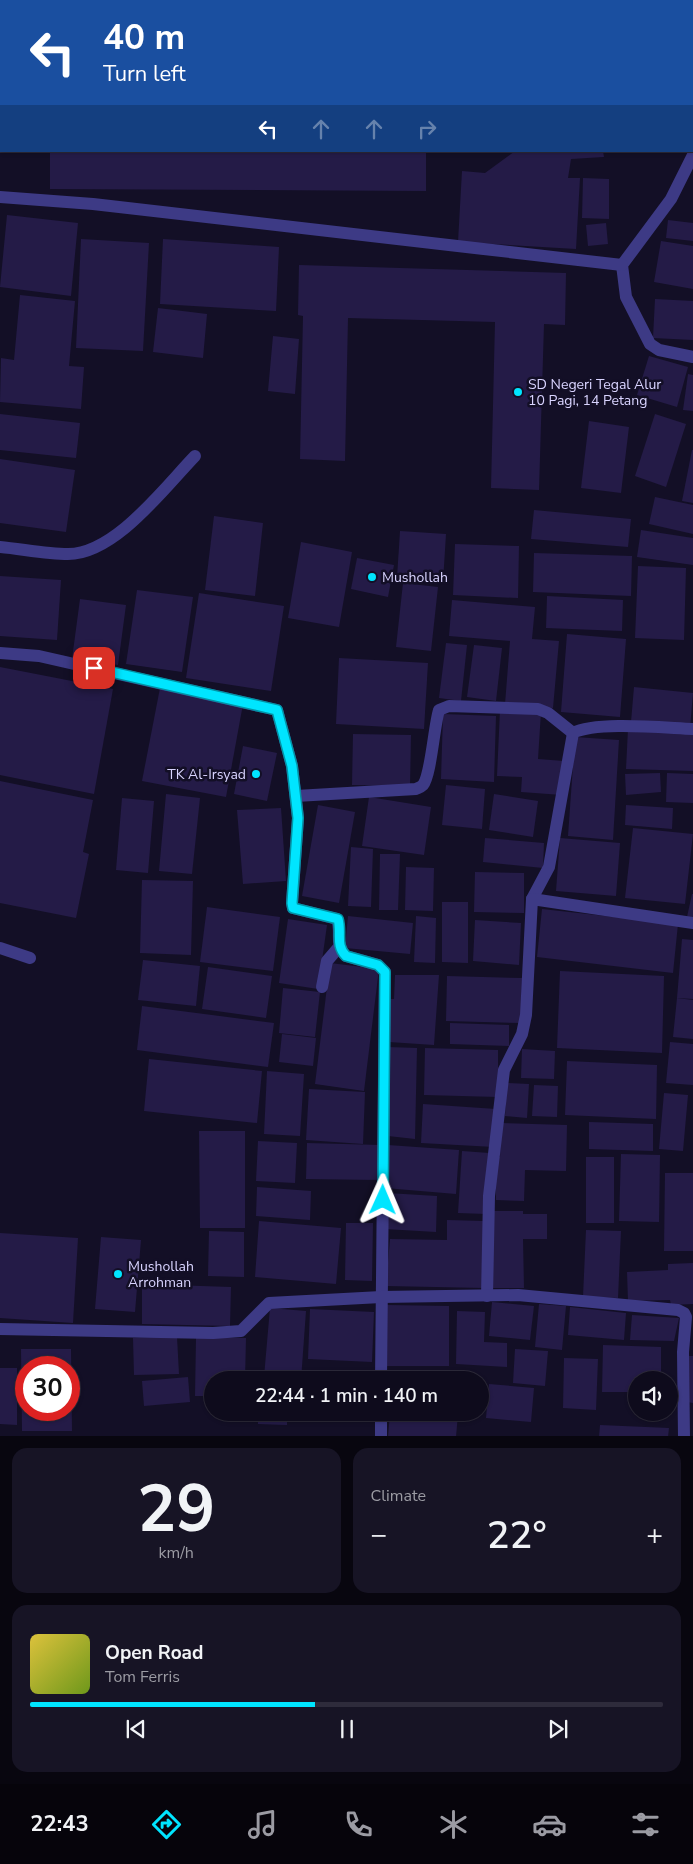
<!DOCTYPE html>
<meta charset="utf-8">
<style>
:root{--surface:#0e0b1c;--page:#171425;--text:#f1f3f6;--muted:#9b9ba3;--line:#2e2b3b;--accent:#00e5ff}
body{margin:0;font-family:"Nunito Sans",sans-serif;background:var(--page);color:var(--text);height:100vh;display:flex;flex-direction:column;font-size:19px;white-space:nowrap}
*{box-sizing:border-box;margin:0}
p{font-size:16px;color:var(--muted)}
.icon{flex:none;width:28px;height:28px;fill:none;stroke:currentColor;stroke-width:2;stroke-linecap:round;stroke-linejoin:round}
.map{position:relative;height:1436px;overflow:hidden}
.details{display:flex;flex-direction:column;gap:12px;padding:12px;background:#08060f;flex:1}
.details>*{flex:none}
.guide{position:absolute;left:0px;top:0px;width:694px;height:152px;box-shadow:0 1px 4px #0004,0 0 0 1px var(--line);background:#1a4fa0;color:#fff;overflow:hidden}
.tools{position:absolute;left:628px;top:1371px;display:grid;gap:10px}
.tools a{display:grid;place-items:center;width:50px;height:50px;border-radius:50%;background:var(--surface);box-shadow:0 1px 4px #0004,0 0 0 1px var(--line);font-size:25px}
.speed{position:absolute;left:15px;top:1356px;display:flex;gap:10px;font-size:25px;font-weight:700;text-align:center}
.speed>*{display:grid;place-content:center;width:65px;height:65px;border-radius:50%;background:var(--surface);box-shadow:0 1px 4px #0004,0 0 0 1px var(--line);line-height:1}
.speed .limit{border:8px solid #d22;background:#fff;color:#111}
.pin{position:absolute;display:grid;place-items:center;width:42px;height:42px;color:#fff;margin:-21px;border-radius:10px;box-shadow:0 2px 8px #0006}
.me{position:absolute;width:55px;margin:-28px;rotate:1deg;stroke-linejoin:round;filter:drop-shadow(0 0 4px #0008)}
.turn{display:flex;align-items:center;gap:18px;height:105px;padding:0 20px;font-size:22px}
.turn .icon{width:65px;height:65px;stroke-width:2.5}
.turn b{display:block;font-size:35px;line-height:42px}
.lanes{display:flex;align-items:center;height:48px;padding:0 20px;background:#0003;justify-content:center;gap:25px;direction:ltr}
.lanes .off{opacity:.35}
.big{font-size:38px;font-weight:600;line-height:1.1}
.details .card{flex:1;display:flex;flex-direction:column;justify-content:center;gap:8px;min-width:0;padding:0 18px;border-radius:15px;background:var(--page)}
.details .dial{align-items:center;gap:0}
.dial b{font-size:65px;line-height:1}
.song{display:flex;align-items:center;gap:15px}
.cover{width:60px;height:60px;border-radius:8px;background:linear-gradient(135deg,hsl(50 70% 55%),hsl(80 70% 35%))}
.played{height:5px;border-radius:2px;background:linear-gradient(90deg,var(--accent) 45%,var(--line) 45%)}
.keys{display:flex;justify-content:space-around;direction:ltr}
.heat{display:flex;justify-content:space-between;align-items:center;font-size:28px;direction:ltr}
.details .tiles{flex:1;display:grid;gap:12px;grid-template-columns:1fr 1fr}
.card:last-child{grid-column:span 2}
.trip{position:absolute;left:204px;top:1371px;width:285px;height:50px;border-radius:25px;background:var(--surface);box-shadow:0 1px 4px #0004,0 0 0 1px var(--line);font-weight:600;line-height:50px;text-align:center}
.tab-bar{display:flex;height:80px;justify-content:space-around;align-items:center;background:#06040b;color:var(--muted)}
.tab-bar .icon{width:35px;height:35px}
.tab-bar .current{color:var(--accent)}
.tab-bar b{font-size:22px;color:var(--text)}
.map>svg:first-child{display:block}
.building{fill:#241b47;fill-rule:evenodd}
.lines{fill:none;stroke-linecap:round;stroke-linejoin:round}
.lane{stroke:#3d3a85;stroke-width:12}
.street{stroke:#3d3a85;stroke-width:12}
.route-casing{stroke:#0095a6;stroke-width:12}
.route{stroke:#00e5ff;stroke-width:9}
.poi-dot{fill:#00e5ff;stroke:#130f26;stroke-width:2}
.labels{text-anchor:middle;stroke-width:5;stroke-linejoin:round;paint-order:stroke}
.poi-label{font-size:14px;fill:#d9d4ff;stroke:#130f26;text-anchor:start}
</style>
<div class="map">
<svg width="693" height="1437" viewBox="0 0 693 1437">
<rect width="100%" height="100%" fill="#130f26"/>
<g class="building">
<polygon points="50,151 426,151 426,191 50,189"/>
<polygon points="515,151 603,151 604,157 571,159 568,178 580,178 576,249 458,242 462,171 485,173"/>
<polygon points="583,178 609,179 609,219 582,218"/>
<polygon points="7,215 78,223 71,296 0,287"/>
<polygon points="668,220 693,223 693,241 666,238"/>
<polygon points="606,223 608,244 588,246 586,225"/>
<polygon points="81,239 149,243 143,351 76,348"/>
<polygon points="163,239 279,247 276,311 160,304"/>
<polygon points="661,241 693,246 693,289 654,282"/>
<polygon points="299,265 566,273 565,325 544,324 539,490 491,488 495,322 348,318 345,461 300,459 303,316 298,315"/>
<polygon points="20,295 75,301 69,366 84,367 81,409 0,402 1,358 14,360"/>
<polygon points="655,299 693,301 693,340 653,338"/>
<polygon points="158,308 207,314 203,358 153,352"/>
<polygon points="273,336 299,339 295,394 268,391"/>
<polygon points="649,356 688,367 677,407 637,395"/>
<polygon points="688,374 693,375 693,411 683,410"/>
<polygon points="0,414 80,423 76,458 0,450"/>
<polygon points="655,414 686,424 666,487 635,476"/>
<polygon points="589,421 629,427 621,493 581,488"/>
<polygon points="692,450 693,450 693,503 682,501"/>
<polygon points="0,459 75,470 66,532 0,523"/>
<polygon points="655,497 693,505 693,534 649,524"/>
<polygon points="534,510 631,519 628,547 531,539"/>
<polygon points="214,516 263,523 255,596 205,590"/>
<polygon points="641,530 693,538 693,565 637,557"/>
<polygon points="400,531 446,534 443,582 397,578"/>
<polygon points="301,542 352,552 339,627 288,618"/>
<polygon points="455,544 519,546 518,598 453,595"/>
<polygon points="534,553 632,556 631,596 533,592"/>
<polygon points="357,558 394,565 388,597 351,589"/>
<polygon points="638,566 686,568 684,640 635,638"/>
<polygon points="0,576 61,580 57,640 0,636"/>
<polygon points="403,583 438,587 431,651 396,647"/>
<polygon points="137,590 193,597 182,672 126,664"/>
<polygon points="199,593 284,606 271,691 186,678"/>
<polygon points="547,596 623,600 622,631 546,628"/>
<polygon points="80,599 126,605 118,665 72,659"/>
<polygon points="452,600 535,607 532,639 559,641 553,708 505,704 510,641 449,636"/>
<polygon points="567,634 626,639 620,717 561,712"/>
<polygon points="446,643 467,645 461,701 439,698"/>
<polygon points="474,645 502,648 496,701 467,697"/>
<polygon points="339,658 428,663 424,729 336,724"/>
<polygon points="0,667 113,689 94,794 0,775"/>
<polygon points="634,687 693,693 690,728 631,722"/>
<polygon points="160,688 243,704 226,797 142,781"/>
<polygon points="500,710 541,712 538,759 564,761 562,795 521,792 522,777 497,776"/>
<polygon points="443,714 496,716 494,782 441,779"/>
<polygon points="628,729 693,732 693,771 626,769"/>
<polygon points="353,734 411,735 410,786 352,785"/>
<polygon points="575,737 619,740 613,840 568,836"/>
<polygon points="243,746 277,753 267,801 234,794"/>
<polygon points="660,773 661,792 626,795 625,774"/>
<polygon points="667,773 693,774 693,803 666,802"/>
<polygon points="0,781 93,800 83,852 89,854 76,918 0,903"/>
<polygon points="446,785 485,789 482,829 442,825"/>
<polygon points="166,794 200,798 192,874 159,871"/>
<polygon points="494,794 538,801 533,837 489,830"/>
<polygon points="369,797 431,807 424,855 362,846"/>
<polygon points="122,798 154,801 148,873 116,870"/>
<polygon points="318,805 355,812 339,903 302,896"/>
<polygon points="626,805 673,808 672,829 625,825"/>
<polygon points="281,808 286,881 243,884 237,810"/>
<polygon points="633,828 693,834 685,904 625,898"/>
<polygon points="485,838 544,843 543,868 483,862"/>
<polygon points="560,838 620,843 616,896 556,891"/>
<polygon points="351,847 373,849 371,907 348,906"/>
<polygon points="380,854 400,854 398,910 379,910"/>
<polygon points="406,867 434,868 433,911 405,910"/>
<polygon points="475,872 524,873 524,913 474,912"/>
<polygon points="142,880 193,881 191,955 140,953"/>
<polygon points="692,894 693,894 693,918 687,917"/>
<polygon points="442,902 468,902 468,963 442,962"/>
<polygon points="207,907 280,917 273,971 200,962"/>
<polygon points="542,909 678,924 673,973 537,957"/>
<polygon points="348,916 413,923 410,954 345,948"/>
<polygon points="416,916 436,918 435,963 414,962"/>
<polygon points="288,919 327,925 318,989 279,983"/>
<polygon points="475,920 521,923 519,965 473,961"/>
<polygon points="682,939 693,940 693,999 677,998"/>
<polygon points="143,960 200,966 196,1006 138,1000"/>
<polygon points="330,963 379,969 364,1091 315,1084"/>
<polygon points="208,967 272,976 266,1018 202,1009"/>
<polygon points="560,971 664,976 662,1053 557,1048"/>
<polygon points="395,975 439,975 434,1045 389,1042 387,999 394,999"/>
<polygon points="447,976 522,978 521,1023 446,1021"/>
<polygon points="283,988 320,992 315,1037 279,1033"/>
<polygon points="677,998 693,1000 693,1039 673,1037"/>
<polygon points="142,1006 274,1023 268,1067 137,1050"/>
<polygon points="450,1023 509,1025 509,1046 450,1044"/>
<polygon points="282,1034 316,1038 313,1066 279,1062"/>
<polygon points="670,1042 693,1044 693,1085 666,1083"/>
<polygon points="388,1047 417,1048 415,1139 388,1136"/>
<polygon points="425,1048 498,1050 498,1097 424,1095"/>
<polygon points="522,1049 555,1051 554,1079 521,1078"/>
<polygon points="149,1059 262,1071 257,1123 144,1111"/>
<polygon points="567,1061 657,1065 656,1119 565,1115"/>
<polygon points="267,1071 304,1074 300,1136 264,1134"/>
<polygon points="507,1083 529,1084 527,1118 505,1116"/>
<polygon points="534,1085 558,1086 557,1117 532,1116"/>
<polygon points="309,1089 365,1092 363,1144 306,1140"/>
<polygon points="664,1093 688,1095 683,1151 659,1149"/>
<polygon points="423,1104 496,1109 494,1147 421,1143"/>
<polygon points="589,1122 653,1124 653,1151 589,1149"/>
<polygon points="501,1123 567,1125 566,1171 525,1170 524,1201 496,1200 496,1157 500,1157"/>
<polygon points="199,1131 245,1131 245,1228 200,1228"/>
<polygon points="258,1141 297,1143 295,1183 256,1181"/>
<polygon points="307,1143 380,1145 379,1180 306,1179"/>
<polygon points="388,1145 459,1150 456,1194 385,1188"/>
<polygon points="462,1151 489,1153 486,1214 458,1213"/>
<polygon points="621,1154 660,1155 659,1222 619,1221"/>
<rect x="586" y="1157" width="28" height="66"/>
<polygon points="665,1173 693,1173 693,1251 664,1251"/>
<polygon points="257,1187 311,1191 310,1220 256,1216"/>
<polygon points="387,1193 437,1196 436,1232 385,1229"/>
<polygon points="491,1211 523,1211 523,1214 547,1214 547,1239 523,1239 524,1288 492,1288"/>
<polygon points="447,1220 483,1221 484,1288 386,1286 390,1239 447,1240"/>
<polygon points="259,1221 341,1228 336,1284 255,1277"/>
<polygon points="346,1223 373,1223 372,1281 345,1280"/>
<polygon points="586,1230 621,1231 618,1298 583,1297"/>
<polygon points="209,1231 244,1232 244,1277 208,1276"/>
<polygon points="0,1233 78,1238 73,1323 0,1318"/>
<polygon points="101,1237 141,1240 135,1312 95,1309"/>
<polygon points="693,1263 693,1304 671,1305 670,1300 628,1301 627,1272 668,1270 668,1264"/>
<polygon points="142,1284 231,1287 230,1326 142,1324"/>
<polygon points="492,1302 534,1306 530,1340 489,1336"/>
<polygon points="539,1304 566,1306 562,1350 535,1347"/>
<polygon points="387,1305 449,1306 449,1366 387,1366"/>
<polygon points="570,1307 626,1313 624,1340 568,1335"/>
<polygon points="270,1308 306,1311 301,1380 264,1377"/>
<polygon points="310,1309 374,1312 372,1362 308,1359"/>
<polygon points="457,1311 485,1312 484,1342 507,1343 507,1367 456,1364"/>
<polygon points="632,1315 679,1318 674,1341 630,1340"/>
<polygon points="177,1337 179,1374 134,1375 133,1338"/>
<polygon points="196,1338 246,1338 245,1380 212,1380 212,1396 195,1396"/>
<polygon points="603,1345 661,1347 661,1380 636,1380 636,1392 602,1392"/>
<path d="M21,1349H71L72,1431H22ZM26,1368H69V1410H26Z"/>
<polygon points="515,1349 548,1351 545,1386 513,1383"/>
<polygon points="688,1356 693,1356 693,1403 687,1402"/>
<polygon points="564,1358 598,1359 596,1410 563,1408"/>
<polygon points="0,1368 17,1368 17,1425 0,1424"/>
<polygon points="387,1372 466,1379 466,1380 386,1380"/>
<polygon points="188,1377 190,1402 144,1406 142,1381"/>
<polygon points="489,1384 534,1388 531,1422 486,1418"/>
<polygon points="258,1412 287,1412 287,1425 258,1424"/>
<polygon points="307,1412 373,1412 373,1417 307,1415"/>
<polygon points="390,1412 458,1414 456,1437 388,1437"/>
<polygon points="600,1425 669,1428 668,1437 599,1437"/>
</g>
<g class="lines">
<polyline class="lane" points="0,948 30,958"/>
<g class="street">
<polyline points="693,155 671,199 622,265 626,297 650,344 659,350 693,357"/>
<polyline points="0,197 93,204 622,265"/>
<path d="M0,547C22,549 46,554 68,554C115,554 164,488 195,456"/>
<path d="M0,653L39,656L277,710L292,766L298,818L292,903L293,908L337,919C342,932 334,945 346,956L378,965L385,972L381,1380"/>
<path d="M296,796L416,789C418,788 421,787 423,785C431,775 434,726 439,710L449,706L538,709L548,713L573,733"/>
<path d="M532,899L549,867L573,733C596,721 665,728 693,729"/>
<polyline points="322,987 327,961 339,947"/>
<polyline points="487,1296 489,1196 504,1070 522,1034 526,1015 532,899 693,923"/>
<polyline points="0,1329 213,1333 241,1331 269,1303 381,1297 518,1295 678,1310 684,1313 686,1317 683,1352 684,1437"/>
<polyline points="381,1437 381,1412"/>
</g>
</g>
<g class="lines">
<g class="route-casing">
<path id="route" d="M94,668L277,710L292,766L298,818L292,903L293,908L338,919C342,933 335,945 346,956L378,965L385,972L383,1200"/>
</g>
<use href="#route" class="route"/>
</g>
<g class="poi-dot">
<circle cx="518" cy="392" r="5"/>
<circle cx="372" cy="577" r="5"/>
<circle cx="256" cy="774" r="5"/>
<circle cx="118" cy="1274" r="5"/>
</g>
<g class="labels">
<g class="poi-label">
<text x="528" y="389">SD Negeri Tegal Alur<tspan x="528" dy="16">10 Pagi, 14 Petang</tspan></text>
<text x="382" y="582">Mushollah</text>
<text x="246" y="779" text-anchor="end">TK Al-Irsyad</text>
<text x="128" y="1271">Mushollah<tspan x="128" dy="16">Arrohman</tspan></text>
</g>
</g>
</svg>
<div class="tools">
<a><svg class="icon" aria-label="sound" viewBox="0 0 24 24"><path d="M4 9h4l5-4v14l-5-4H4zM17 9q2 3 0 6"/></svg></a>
</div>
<div class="speed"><div class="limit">30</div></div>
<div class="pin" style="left:94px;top:668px;background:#d93025"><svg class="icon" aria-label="arrive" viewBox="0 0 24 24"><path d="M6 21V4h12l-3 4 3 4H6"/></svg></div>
<svg class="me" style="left:383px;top:1200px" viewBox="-20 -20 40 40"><path d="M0-17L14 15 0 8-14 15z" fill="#00e5ff" stroke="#fff" stroke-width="4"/></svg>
<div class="trip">22:44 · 1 min · 140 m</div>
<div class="guide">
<div class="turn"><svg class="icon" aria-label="left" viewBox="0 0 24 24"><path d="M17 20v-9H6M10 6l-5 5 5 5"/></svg><div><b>40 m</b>Turn left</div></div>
<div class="lanes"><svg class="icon" aria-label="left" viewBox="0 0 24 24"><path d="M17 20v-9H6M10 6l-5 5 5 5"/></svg><svg class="icon off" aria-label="ahead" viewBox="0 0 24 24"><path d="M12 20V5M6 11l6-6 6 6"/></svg><svg class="icon off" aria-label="ahead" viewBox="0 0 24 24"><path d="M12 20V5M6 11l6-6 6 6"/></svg><svg class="icon off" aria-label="right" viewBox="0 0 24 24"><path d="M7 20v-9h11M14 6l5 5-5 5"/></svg></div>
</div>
</div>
<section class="details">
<div class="tiles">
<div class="card dial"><b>29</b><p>km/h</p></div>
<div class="card"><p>Climate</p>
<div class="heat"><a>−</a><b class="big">22°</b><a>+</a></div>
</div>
<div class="card">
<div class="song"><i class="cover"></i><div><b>Open Road</b><p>Tom Ferris</p></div></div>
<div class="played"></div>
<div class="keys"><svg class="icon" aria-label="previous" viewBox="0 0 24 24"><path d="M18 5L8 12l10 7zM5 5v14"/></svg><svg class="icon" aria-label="pause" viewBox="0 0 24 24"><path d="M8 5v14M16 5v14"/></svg><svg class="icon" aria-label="next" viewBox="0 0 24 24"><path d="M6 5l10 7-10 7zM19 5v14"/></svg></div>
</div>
</div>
</section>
<nav class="tab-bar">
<b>22:43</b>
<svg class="icon current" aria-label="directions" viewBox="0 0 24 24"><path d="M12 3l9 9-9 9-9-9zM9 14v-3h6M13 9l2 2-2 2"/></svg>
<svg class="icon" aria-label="music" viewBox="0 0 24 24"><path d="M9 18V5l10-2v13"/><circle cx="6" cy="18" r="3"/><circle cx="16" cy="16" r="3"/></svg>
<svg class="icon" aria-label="phone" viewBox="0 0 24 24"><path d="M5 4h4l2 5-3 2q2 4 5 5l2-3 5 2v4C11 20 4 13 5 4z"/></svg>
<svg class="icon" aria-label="climate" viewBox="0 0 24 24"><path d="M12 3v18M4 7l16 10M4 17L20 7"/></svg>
<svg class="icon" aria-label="car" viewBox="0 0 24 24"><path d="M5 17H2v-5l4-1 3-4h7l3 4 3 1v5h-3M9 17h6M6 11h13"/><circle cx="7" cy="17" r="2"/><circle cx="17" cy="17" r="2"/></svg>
<svg class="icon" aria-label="filters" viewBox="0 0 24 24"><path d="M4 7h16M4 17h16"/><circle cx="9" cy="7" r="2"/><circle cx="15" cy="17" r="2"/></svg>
</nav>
